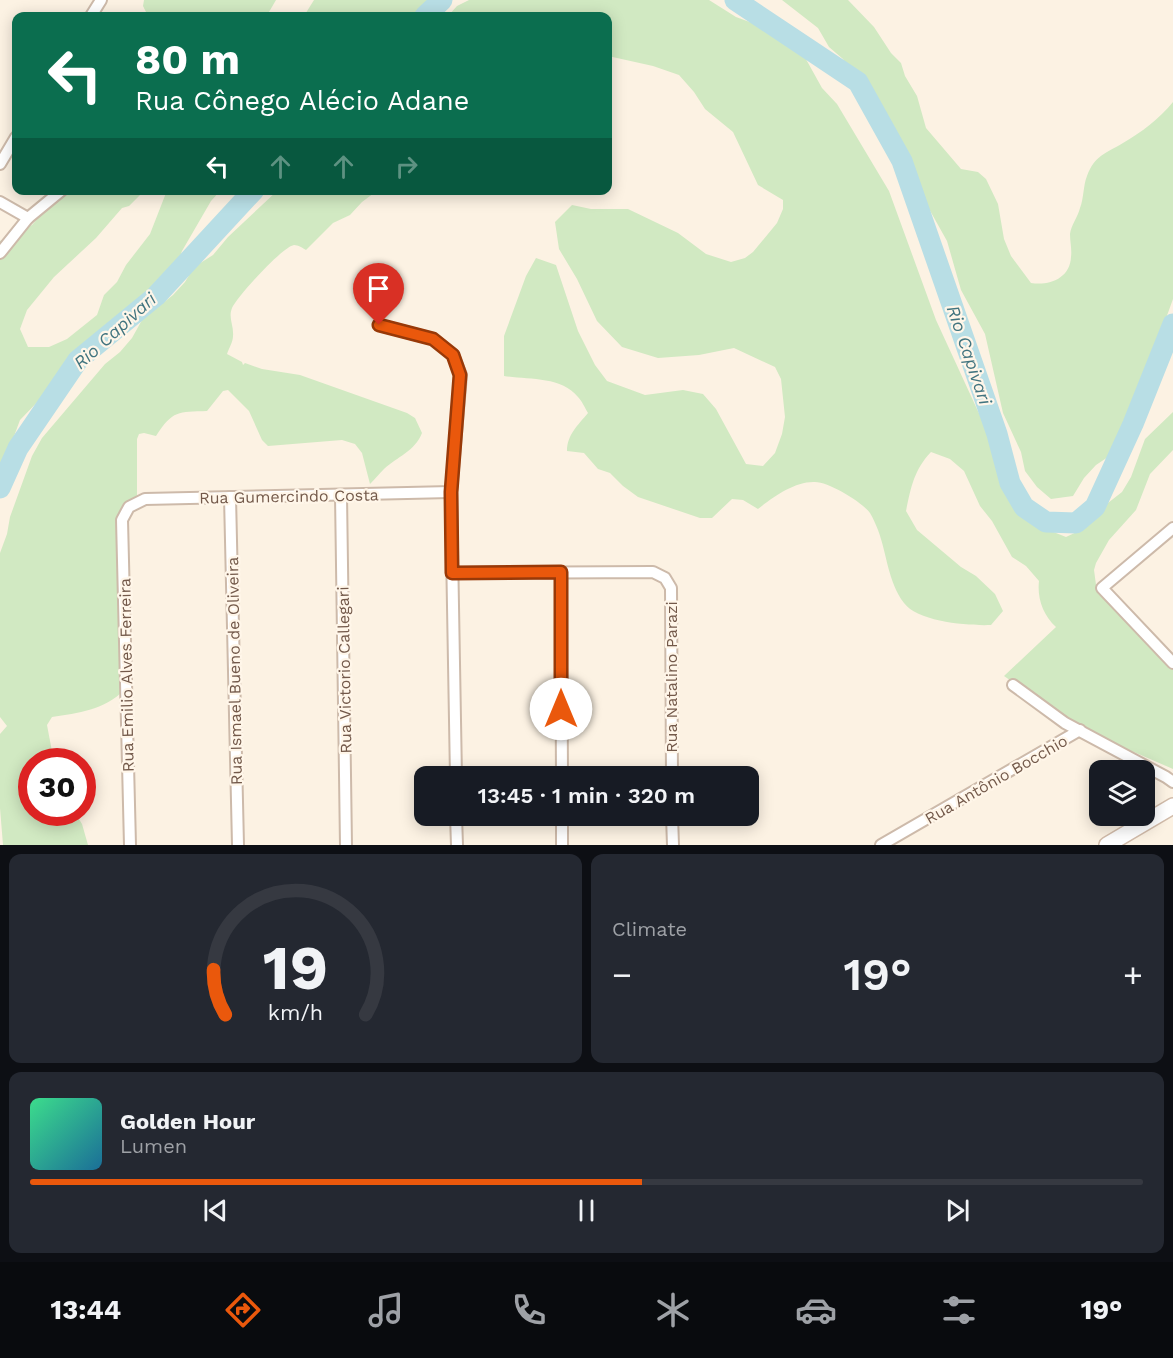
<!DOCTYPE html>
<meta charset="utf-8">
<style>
:root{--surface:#171b24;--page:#242831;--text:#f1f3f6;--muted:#9ea1a6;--line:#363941;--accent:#ea580c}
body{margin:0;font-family:"Work Sans",sans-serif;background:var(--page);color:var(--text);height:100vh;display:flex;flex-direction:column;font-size:22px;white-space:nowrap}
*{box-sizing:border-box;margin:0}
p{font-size:20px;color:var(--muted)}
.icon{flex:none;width:33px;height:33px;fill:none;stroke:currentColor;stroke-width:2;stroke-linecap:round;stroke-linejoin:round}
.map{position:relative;height:845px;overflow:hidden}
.drawer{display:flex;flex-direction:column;gap:9px;padding:9px;background:#0d0f14;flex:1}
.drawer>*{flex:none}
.hud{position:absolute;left:12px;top:12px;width:600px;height:183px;border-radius:12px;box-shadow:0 3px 15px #0003;background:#0b6e4f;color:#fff;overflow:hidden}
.fabs{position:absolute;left:1089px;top:760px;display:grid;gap:12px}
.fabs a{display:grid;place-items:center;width:66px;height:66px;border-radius:12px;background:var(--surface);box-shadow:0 3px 15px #0003;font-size:30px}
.speed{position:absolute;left:18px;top:748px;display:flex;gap:12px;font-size:30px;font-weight:700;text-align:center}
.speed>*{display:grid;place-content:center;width:78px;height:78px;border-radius:50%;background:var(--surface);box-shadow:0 3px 15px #0003;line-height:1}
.speed .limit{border:9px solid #d22;background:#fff;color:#111}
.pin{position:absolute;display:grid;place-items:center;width:51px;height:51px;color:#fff;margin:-62px -26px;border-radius:50% 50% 50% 0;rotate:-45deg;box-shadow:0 0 6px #0007}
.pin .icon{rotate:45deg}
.me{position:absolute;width:66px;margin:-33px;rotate:0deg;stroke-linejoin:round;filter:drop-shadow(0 0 4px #0008)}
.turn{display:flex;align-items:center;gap:21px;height:126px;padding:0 24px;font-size:27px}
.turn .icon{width:78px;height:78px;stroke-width:2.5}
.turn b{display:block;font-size:42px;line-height:51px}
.lanes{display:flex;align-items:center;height:57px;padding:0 24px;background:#0003;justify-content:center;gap:30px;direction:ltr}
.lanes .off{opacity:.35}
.big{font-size:45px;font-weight:600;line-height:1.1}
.drawer .card{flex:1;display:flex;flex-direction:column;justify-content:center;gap:9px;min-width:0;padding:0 21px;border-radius:12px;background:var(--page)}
.drawer .dial{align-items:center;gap:0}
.dial svg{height:156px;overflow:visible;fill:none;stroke:var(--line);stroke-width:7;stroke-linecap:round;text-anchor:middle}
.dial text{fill:var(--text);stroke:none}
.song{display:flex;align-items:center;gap:18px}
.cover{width:72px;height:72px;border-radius:9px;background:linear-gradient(135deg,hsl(150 70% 55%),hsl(200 70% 35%))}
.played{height:6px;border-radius:3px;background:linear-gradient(90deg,var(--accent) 55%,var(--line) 55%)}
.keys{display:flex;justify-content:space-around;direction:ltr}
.heat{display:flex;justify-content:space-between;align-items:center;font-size:33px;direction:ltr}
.drawer .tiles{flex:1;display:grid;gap:9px;grid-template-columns:1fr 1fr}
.card:last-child{grid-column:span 2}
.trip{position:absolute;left:414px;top:766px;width:345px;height:60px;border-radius:12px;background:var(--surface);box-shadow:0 3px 15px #0003;font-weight:600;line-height:60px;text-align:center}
.menu{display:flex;height:96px;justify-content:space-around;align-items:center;background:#090b0e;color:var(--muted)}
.menu .icon{width:42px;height:42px}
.menu .current{color:var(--accent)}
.menu b{font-size:27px;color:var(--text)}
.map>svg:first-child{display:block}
.green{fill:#d1e9c2}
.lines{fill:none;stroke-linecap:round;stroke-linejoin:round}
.river{stroke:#b8dee5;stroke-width:21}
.street-casing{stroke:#cdbaaa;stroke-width:14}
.secondary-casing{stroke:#d2bcaa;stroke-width:18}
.street{stroke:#fff;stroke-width:10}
.secondary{stroke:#fff;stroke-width:15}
.route-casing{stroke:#983908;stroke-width:15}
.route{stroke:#ea580c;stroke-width:10}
.labels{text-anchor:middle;stroke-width:4.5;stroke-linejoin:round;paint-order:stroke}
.street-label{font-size:16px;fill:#73594a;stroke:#fff6e9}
.water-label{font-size:18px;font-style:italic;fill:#41747f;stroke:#fff6e9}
</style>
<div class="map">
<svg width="1173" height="845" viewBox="0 0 1173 845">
<rect width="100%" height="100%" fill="#fcf2e3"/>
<g class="green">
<polygon points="144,0 276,0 269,12 273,16 148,16 143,6"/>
<polygon points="314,0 438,0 424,16 304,16"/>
<path d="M469,0H709L736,17L774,31L788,43L802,52L822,88L837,104L889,191L936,320L994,446L1022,499L1051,531L1066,537L1083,529L1090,517L1122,492L1131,477L1145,439L1173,412V450L1150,474L1136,510L1109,540L1096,563L1094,570L1097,592L1173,670V769L1081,729L1004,676L1056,627C1043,615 1037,598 1039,581L1026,566L1012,557L992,521L980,506L964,471L950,459L931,452C914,470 911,487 906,511L917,530L961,567L976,576L995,594L1003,611L991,625C969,626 918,622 904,603C888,582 887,554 878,530C876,525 873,518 870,513C862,502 829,482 815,482C795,481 773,497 758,509L743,500L732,499L712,518H700L638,497L623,486L610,473L598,469L584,453L567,451C567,435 578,425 588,413C585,408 582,401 578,397C561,376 528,380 504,376V336L526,276L536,258L556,265L578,331L595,365L607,381L645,395L683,390L703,394L716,409L746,464L763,466L775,453L782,434L785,417L781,379L775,367L734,348L699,355L658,358L622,347L597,321L577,279L559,249L555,222L572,205L591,209H628L678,233L706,254L731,262L745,258L753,252L777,223L783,209V200L758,185L733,132L705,109L694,92L679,75L653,66L608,56V16H448L457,6Z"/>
<path d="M782,0H848L874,27L891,53L901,63L905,76L917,96L926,128L961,169L978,172L986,179L998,204L1004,239L1011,256L1031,283C1050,286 1070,278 1071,257C1072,249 1070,242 1070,234C1071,225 1078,217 1080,208C1084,198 1083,186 1087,176C1095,155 1105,154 1123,143C1142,132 1159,119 1173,102V299L1136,401L1131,438L1114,453L1096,465L1084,478L1073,496L1051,499L1037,487L1025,471L1021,452L1003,413L985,334L961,290L947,241L914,182L889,130L851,76L843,59L829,47L818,28Z"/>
<polygon points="62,191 144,191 129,206 122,208 96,238 54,277 27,310 20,329 28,347 49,347 67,339 97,315 104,295 117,282 126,265 150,234 166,193 174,194 177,191 220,191 211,201 182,251 175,270 135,310 95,337 72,366 20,420 0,474 0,241 32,225"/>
<path d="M277,191H373L374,193L362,202L350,215L333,223L306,250C303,248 298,245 294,245C282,247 237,297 232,308C228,318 234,326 233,336C233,342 229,348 227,354L242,362L243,365L245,363L262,369L300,375L407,413L415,418L422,433C415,451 397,457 384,469C379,474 375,479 370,484L362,453L355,444L342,440L268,446L262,440L249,411L228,390L223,391L207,411C178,412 173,410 156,436L144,433L139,434L137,439V495L128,521V546L120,577L124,690C105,710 78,713 52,717L47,725L54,762H32V813H75L82,824L88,845H3L0,808V734L7,726L0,717V553L7,534L10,517L32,456L42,438L105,364L120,352L132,338L142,320L173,295L185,282L194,267L213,255L228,237Z"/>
</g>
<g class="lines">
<g class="river">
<polyline points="735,0 858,82 902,161 997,434 1010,483 1024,507 1046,522 1076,523 1095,507 1133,424 1173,324"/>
<polyline points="425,16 442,0"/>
<polyline points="0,488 18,448 78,360 156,296 254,190"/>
</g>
<g class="street-casing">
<g id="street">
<polyline points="91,16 101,0"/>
<polyline points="0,164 16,137"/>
<polyline points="0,202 28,218"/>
<polyline points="0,253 28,218 62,190"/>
<polyline points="379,325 433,339 453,355 461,375 451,492 456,777"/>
<polyline points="341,495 346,845"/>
<polyline points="230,497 238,845"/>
<polyline points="1173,528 1102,588 1173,663"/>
<polyline points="561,572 562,777"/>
<polyline points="452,573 653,572 665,578 671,588 672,777"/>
<polyline points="1013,685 1065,723 1166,777 1173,782"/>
<polyline points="456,816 457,845"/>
<polyline points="562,816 562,845"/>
<polyline points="672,816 673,845"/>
<polyline points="130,845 122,520 129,507 145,499 451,492"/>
<polyline points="881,845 1080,730"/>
</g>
</g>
<g class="secondary-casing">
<polyline id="secondary" points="1107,845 1173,806"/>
</g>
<use href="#street" class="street"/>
<use href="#secondary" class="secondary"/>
</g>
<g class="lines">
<g class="route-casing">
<polyline id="route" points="379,325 433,339 453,355 460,375 451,492 452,573 561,572 561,709"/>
</g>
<use href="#route" class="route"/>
</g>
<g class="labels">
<g class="street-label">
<text transform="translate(289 496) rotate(-1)" y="6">Rua Gumercindo Costa</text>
<text transform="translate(344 670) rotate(-91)" y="6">Rua Victorio Callegari</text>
<text transform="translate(234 671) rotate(-91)" y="6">Rua Ismael Bueno de Oliveira</text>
<text transform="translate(126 675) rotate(-91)" y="6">Rua Emilio Alves Ferreira</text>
<text transform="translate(671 677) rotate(-90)" y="6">Rua Natalino Parazi</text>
<text transform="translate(996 779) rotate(-30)" y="6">Rua Antônio Bocchio</text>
</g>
<g class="water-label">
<text transform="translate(115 331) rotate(-42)" y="6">Rio Capivari</text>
<text transform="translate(969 355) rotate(71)" y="6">Rio Capivari</text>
</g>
</g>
</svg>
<div class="fabs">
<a><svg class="icon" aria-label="layers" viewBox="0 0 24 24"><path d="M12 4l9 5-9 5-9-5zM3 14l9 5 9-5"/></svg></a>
</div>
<div class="speed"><div class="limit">30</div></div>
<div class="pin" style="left:379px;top:325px;background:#d93025"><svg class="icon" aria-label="arrive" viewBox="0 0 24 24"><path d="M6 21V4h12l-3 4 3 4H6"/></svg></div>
<svg class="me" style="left:561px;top:709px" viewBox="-20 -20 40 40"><circle r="19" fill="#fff"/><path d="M0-13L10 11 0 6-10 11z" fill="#ea580c"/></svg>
<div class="trip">13:45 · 1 min · 320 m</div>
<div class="hud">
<div class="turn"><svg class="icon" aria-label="left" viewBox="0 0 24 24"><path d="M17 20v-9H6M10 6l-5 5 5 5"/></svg><div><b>80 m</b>Rua Cônego Alécio Adane</div></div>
<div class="lanes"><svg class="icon" aria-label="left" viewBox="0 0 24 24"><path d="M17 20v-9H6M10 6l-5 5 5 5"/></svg><svg class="icon off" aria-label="ahead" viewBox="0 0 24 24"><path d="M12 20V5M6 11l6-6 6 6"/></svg><svg class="icon off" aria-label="ahead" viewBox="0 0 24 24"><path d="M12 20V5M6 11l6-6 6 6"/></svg><svg class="icon off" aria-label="right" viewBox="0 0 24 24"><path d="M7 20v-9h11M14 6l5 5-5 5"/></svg></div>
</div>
</div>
<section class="drawer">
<div class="tiles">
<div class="card dial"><svg viewBox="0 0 100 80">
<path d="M14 69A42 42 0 1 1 86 69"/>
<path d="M14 69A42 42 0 0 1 8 46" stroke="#ea580c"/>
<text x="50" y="56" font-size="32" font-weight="700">19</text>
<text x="50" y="72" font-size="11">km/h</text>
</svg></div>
<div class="card"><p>Climate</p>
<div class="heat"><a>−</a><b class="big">19°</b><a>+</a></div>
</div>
<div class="card">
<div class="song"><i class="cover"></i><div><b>Golden Hour</b><p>Lumen</p></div></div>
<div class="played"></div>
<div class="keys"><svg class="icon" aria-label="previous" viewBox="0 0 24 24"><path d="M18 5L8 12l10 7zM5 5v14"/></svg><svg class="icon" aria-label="pause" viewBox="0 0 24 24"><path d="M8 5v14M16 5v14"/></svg><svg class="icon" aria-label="next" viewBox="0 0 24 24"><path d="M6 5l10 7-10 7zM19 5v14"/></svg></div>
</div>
</div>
</section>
<nav class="menu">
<b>13:44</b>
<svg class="icon current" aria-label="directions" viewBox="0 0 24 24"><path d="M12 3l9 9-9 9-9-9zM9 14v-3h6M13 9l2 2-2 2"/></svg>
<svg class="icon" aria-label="music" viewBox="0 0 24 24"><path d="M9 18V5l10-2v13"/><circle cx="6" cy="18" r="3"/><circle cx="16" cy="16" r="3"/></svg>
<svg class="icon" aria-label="phone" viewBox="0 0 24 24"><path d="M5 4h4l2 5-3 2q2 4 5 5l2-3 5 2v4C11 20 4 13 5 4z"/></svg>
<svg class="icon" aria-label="climate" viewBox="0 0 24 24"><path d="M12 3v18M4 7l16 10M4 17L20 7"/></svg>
<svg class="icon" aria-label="car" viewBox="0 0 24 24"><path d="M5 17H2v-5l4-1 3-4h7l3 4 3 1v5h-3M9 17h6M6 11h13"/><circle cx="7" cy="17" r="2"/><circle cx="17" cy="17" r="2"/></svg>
<svg class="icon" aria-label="filters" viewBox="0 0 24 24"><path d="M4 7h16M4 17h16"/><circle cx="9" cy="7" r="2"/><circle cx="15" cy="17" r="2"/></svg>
<b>19°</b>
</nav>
